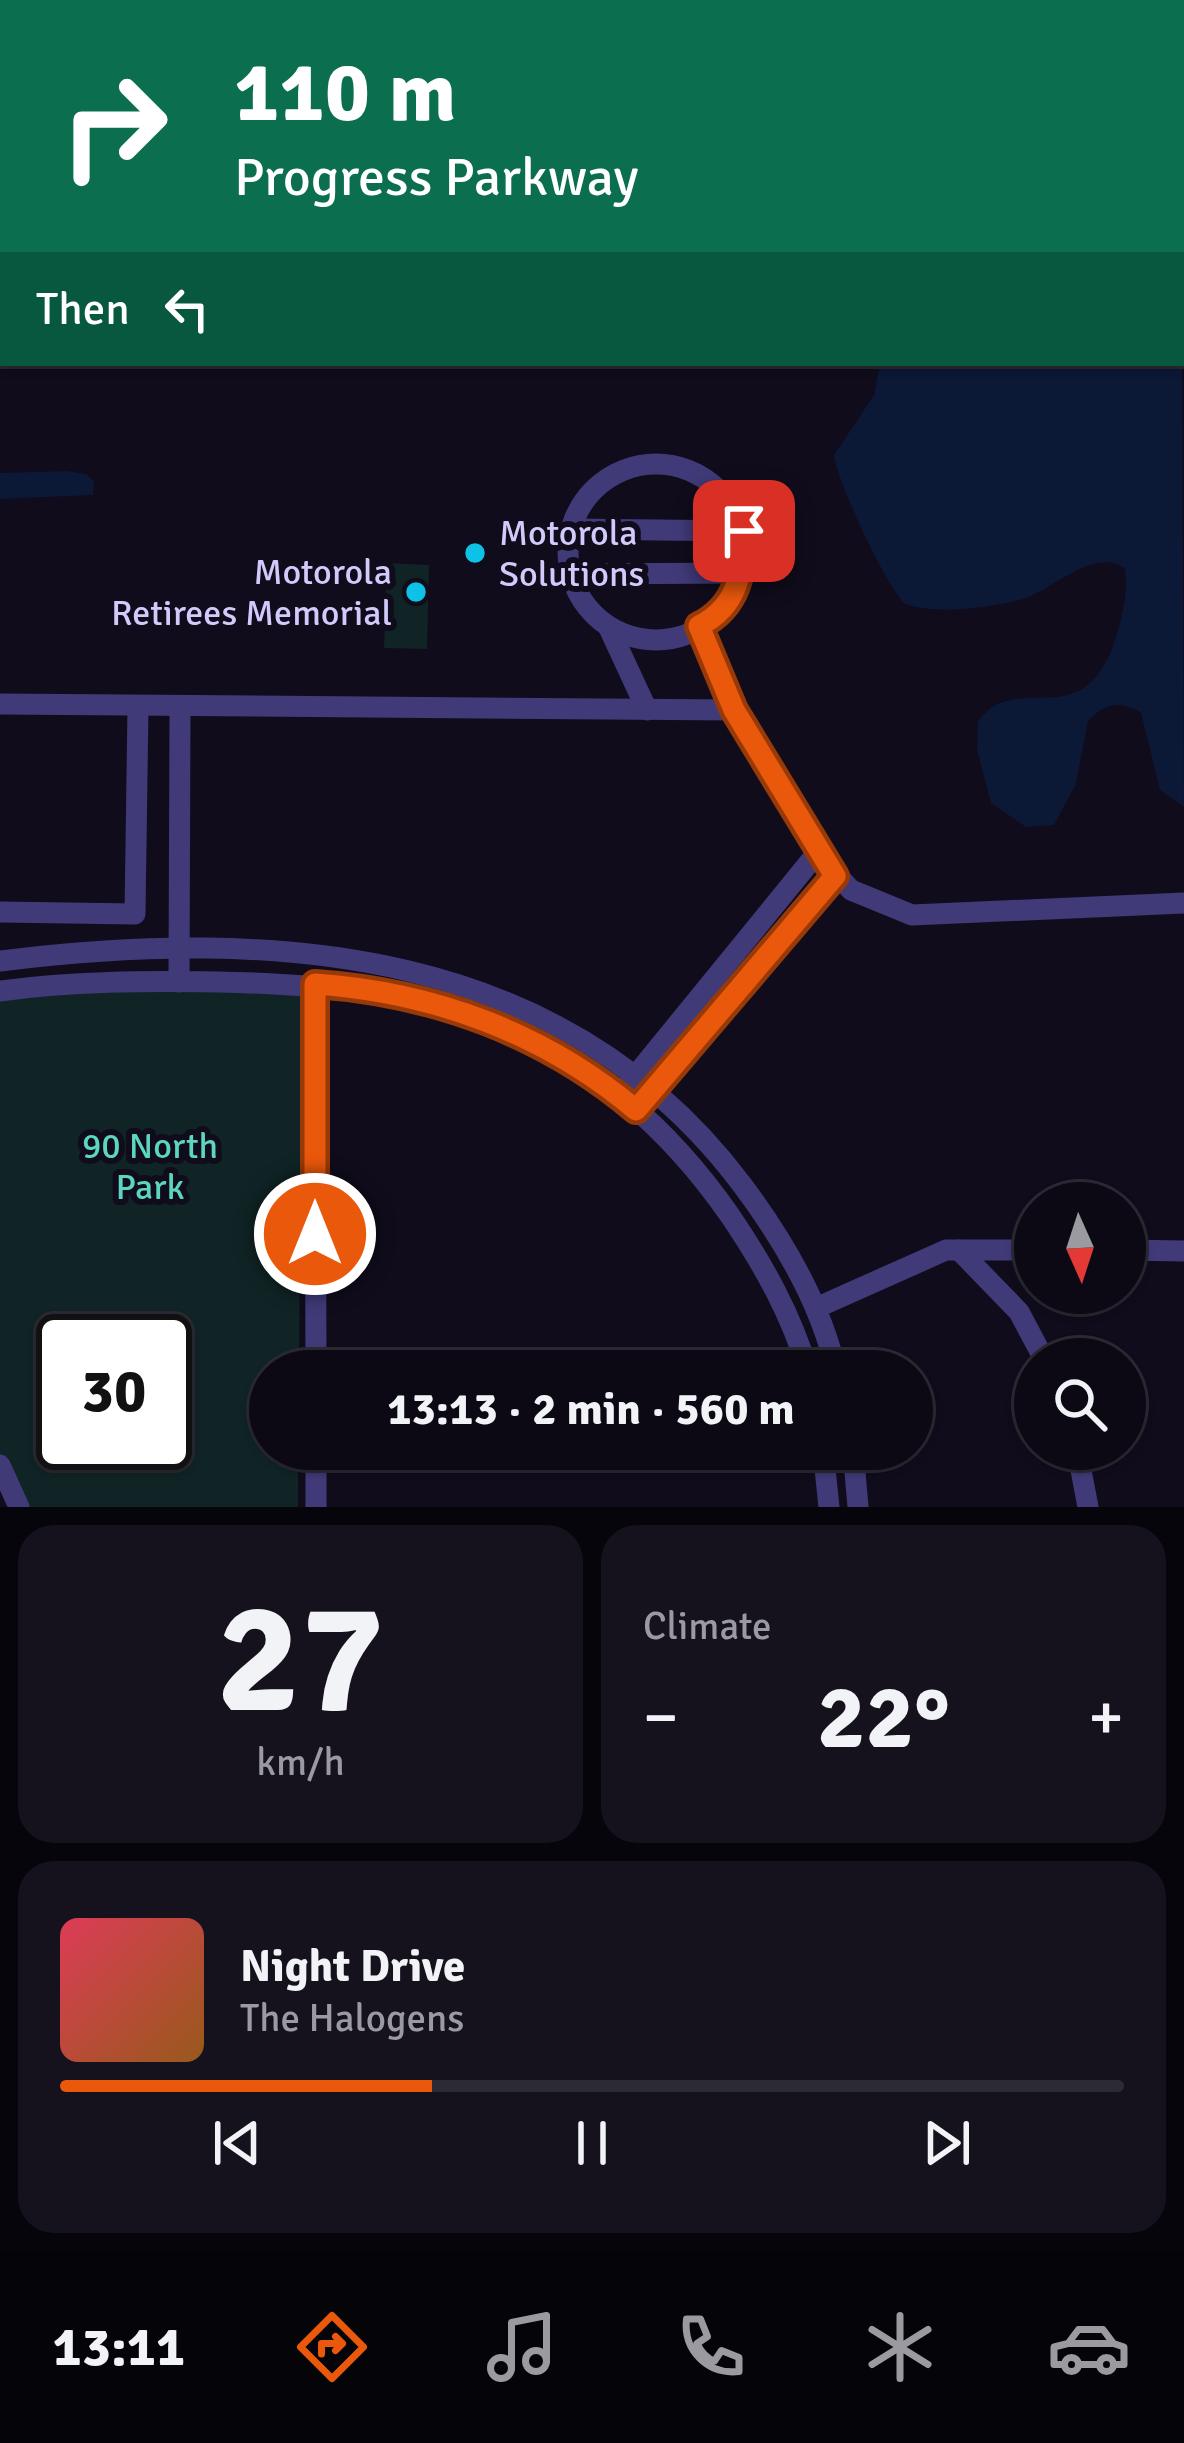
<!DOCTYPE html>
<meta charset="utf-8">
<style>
:root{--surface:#0c0915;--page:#15121e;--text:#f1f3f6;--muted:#9a9aa0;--line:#2c2a34;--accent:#ea580c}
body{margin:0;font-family:Signika,sans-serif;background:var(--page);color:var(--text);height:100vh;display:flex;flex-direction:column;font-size:45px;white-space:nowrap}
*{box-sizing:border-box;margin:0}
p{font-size:39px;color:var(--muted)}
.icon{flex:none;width:66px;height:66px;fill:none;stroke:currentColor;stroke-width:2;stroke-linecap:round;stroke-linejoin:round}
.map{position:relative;height:1507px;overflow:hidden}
.side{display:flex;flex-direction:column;gap:18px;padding:18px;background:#07050c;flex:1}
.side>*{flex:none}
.guide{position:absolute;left:0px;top:0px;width:1185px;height:366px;box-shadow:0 3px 9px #0004,0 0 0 3px var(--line);background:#0b6e4f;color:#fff;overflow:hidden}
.needle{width:78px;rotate:177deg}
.controls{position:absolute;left:1014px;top:1182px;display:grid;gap:24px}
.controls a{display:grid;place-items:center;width:132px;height:132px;border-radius:50%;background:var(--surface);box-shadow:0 3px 9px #0004,0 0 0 3px var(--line);font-size:60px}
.speed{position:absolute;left:36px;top:1314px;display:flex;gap:24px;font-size:60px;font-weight:700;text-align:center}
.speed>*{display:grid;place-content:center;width:156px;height:156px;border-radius:50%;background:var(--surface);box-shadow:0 3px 9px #0004,0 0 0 3px var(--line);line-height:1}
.speed .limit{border:6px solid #111;border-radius:18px;background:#fff;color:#111}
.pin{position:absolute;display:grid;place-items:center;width:102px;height:102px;color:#fff;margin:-51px;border-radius:24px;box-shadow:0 6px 18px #0006}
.me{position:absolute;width:132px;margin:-66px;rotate:0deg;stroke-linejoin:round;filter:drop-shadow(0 0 9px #0008)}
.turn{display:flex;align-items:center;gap:42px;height:252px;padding:0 36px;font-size:54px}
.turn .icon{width:156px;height:156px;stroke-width:2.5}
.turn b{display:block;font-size:84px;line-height:102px}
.then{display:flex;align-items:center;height:114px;padding:0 36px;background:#0003;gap:24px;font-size:45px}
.big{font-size:90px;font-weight:700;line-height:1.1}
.side .card{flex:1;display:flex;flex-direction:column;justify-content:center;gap:18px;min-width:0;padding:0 42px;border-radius:36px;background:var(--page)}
.side .dial{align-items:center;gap:0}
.dial b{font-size:156px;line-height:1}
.song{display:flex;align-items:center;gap:36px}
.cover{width:144px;height:144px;border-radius:18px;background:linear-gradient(135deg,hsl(350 70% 55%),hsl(30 70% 35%))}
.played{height:12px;border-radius:6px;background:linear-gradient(90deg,var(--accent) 35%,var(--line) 35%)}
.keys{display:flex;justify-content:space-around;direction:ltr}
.heat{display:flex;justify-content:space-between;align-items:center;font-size:66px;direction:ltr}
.side .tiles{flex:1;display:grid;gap:18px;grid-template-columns:1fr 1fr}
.card:last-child{grid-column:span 2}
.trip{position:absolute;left:249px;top:1350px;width:684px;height:120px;border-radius:60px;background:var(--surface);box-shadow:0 3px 9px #0004,0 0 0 3px var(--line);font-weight:700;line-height:120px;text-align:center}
.tabs{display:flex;height:192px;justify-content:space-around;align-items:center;background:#050408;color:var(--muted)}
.tabs .icon{width:84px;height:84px}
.tabs .on{color:var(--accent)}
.tabs b{font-size:54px;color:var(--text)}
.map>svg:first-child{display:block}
.green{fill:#102425;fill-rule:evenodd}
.water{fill:#0b1836}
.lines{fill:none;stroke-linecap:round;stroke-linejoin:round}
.minor{stroke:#403a78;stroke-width:21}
.highway{stroke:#f54c92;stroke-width:33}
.route-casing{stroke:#983908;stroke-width:30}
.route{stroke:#ea580c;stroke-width:21}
.poi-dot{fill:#0dc2e5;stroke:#100c1c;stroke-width:4.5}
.labels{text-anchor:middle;stroke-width:12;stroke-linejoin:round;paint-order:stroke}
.poi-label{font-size:36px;fill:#d3cafc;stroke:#100c1c;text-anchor:start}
.park-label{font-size:36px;fill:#5bd7bf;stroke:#100c1c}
</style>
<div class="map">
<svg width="1184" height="1507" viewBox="0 0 1184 1507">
<rect width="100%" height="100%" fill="#100c1c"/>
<g class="green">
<polygon points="387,563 429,565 427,649 384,648"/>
<path d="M302,984L299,1371H270V1449H298V1507H19L0,1465V991ZM63,1341H165V1443H63Z"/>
</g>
<g class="water">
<path d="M1182,351L1184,807L1160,790L1141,713C1121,700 1105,703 1088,721L1076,784L1054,825L1026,827L991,803L977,750L978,722C1016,666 1085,742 1117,634C1123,612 1128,592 1125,569C1094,545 1050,593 1020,600C986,608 938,615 905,604C887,588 836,480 834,455L874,395L880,363H1182Z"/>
<polygon points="66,471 86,474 94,482 93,495 0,499 0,473"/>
</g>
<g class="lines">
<g class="minor">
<polyline points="560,0 588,3"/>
<polyline points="1182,68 1184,68"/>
<circle cx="656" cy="552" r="88"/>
<polyline points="571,529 744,531"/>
<polyline points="572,574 742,573"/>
<polyline points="699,626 734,710 817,853 851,890 912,915 1184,903"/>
<polyline points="609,628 647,710"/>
<polyline points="0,704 734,710"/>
<polyline points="0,912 135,914 138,707"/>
<path d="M0,961C275,927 564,946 743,1186C784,1241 821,1303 836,1371"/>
<polyline points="179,982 180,708"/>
<polyline points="315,984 316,1371"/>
<path d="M0,991C73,981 145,981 218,982C437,986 599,1027 731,1217C764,1266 791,1314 808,1371"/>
<polyline points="628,1085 817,853"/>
<polyline points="645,1099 835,876"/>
<polyline points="959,1250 1019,1312 1044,1359"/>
<polyline points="1125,1250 1184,1251"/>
<polyline points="816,1308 946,1250 1035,1250"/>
<polyline points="316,1449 316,1507"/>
<polyline points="823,1449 829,1507"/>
<polyline points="853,1449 858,1507"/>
<polyline points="1077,1449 1088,1507"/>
<polyline points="0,1465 19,1507"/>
</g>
<g class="highway">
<polyline points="0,29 3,29"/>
<polyline points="0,85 3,85"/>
<polyline points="0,116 3,117"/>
<polyline points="1182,148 1184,148"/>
<polyline points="0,149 3,149"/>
<polyline points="1182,217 1184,218"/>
<polyline points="1182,271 1184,272"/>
</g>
</g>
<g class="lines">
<g class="route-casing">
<path id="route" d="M315,1234V984C433,992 545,1033 636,1110L835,876L734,710L699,626C739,606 742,572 744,531"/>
</g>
<use href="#route" class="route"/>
</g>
<g class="poi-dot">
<circle cx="475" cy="553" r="12"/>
<circle cx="416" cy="592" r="12"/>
</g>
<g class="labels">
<g class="poi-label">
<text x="499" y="545">Motorola<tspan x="499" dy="41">Solutions</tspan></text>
<text x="392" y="584" text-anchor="end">Motorola<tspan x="392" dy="41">Retirees Memorial</tspan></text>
</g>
<g class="park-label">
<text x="150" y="1158">90 North<tspan x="150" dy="41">Park</tspan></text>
</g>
</g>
</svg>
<div class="controls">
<a><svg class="needle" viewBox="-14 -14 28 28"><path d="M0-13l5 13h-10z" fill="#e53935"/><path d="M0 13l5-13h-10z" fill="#9a9aa0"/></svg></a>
<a><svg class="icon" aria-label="search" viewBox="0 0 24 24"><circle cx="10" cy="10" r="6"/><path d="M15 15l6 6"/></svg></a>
</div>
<div class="speed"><div class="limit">30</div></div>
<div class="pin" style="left:744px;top:531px;background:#d93025"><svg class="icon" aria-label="arrive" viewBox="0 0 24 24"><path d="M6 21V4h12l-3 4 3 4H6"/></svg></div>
<svg class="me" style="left:315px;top:1234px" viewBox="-20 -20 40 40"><circle r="17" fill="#ea580c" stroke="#fff" stroke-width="3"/><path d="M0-11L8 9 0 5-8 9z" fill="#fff"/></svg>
<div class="trip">13:13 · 2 min · 560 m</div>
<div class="guide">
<div class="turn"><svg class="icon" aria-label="right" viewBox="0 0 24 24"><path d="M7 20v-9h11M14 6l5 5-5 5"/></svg><div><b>110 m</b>Progress Parkway</div></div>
<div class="then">Then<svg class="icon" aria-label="left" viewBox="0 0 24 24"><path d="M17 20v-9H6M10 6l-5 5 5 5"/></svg></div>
</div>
</div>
<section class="side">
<div class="tiles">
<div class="card dial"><b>27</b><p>km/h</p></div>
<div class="card"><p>Climate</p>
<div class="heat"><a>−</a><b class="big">22°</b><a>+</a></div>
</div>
<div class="card">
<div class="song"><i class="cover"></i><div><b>Night Drive</b><p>The Halogens</p></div></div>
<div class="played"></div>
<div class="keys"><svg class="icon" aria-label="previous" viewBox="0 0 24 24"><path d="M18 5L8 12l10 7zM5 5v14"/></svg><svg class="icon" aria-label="pause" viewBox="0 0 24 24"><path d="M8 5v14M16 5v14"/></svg><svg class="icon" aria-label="next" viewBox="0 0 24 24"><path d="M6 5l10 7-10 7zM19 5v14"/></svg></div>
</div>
</div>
</section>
<nav class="tabs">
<b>13:11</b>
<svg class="icon on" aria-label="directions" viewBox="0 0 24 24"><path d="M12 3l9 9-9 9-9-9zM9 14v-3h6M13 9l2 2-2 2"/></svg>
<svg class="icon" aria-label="music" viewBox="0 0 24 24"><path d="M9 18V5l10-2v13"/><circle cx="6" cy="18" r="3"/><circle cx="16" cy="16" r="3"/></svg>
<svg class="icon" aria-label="phone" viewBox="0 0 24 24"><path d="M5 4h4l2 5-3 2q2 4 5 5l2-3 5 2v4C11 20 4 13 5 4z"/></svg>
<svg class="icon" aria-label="climate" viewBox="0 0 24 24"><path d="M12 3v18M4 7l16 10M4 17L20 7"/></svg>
<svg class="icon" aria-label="car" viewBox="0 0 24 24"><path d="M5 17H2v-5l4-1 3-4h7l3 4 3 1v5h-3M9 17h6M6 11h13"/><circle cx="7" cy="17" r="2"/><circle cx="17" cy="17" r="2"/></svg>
</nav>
